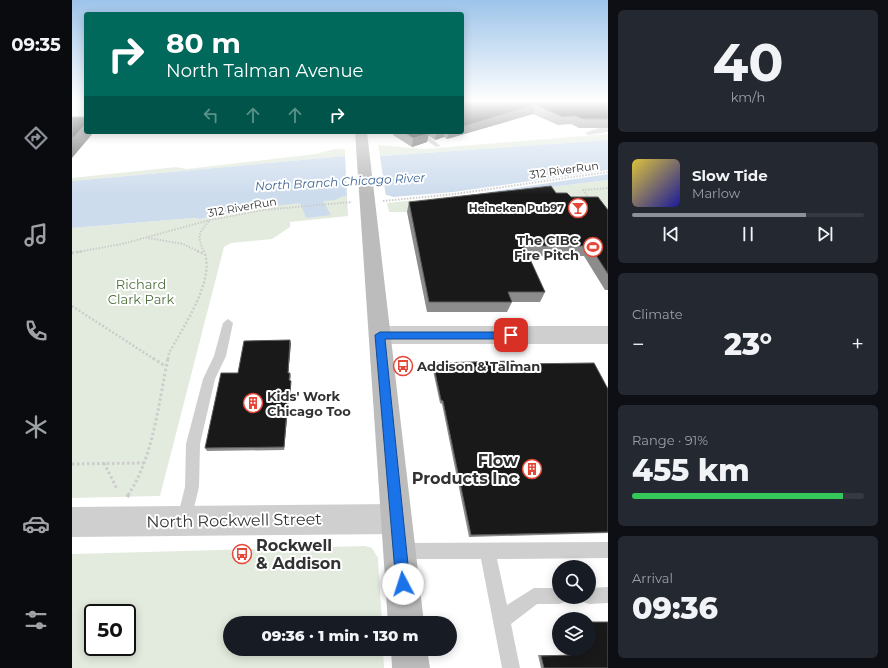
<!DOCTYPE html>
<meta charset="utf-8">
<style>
:root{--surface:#171b24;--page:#242831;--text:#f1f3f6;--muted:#9ea1a6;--line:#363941;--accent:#8c9099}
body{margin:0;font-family:Montserrat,sans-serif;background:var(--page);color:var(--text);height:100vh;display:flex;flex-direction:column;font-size:15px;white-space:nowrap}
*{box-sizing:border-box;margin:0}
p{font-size:13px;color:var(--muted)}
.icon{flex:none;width:22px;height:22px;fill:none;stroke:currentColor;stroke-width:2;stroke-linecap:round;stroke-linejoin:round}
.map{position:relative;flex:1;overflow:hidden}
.details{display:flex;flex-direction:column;gap:10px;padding:10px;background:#0d0f14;width:280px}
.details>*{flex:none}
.guide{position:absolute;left:12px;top:12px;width:380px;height:122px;border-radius:4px;box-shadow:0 2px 10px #0003;background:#00695c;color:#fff;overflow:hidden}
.fabs{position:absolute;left:480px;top:560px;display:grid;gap:8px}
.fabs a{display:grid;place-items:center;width:44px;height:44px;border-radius:50%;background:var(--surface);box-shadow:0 2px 10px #0003;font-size:20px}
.speed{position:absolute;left:12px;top:604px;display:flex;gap:8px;font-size:20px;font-weight:700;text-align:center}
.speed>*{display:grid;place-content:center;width:52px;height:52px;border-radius:50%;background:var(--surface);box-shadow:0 2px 10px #0003;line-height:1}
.speed .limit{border:2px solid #111;border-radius:6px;background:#fff;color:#111}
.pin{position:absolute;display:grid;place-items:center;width:34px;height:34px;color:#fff;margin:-17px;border-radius:8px;box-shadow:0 2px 6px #0006}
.me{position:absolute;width:44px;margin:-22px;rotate:355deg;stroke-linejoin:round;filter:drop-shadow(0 0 3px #0008)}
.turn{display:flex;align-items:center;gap:14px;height:84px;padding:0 16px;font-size:18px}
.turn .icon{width:52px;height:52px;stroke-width:2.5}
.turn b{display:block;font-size:28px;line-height:34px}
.lanes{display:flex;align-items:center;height:38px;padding:0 16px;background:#0003;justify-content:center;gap:20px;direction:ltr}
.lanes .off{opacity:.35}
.big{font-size:30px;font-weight:800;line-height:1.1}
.details .tile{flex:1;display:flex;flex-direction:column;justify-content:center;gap:6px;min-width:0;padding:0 14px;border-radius:6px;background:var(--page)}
.details .dial{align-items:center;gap:0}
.dial b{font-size:52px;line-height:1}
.song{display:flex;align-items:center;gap:12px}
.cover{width:48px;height:48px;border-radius:6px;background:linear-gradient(135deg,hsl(50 70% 55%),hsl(240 70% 35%))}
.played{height:4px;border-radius:2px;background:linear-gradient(90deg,var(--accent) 75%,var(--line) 75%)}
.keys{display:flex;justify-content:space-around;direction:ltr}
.heat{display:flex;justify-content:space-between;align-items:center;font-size:22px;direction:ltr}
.charge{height:6px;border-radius:3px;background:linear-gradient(90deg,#34c759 91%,var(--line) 0)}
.trip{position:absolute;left:151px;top:616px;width:234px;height:40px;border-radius:20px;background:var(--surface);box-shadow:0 2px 10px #0003;font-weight:800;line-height:40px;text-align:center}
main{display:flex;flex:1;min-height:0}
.tabs{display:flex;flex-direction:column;width:72px;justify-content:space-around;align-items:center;background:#090b0e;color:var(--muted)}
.tabs .icon{width:28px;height:28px}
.tabs .selected{color:var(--accent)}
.tabs b{font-size:18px;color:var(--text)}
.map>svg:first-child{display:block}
.green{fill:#e3ebde;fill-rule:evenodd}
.water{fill:#cddced}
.pier{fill:#fff}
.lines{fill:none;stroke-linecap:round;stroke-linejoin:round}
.path-far3{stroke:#ccc;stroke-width:2;stroke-dasharray:1.5 1.5;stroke-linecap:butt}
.path-far2{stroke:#ccc;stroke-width:2.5;stroke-dasharray:2 2;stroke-linecap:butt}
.path-far1{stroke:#ccc;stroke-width:3;stroke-dasharray:2.5 2.5;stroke-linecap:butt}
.path{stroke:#ccc;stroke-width:4;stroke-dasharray:3 3;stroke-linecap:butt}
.service{fill:#cfcfcf;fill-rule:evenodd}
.minor{fill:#cfcfcf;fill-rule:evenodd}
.secondary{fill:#bcbcbc;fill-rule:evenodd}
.wall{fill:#8c8c8c}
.shaded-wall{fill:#5e5e5e}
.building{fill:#191919;stroke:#5e5e5e}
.route{fill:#1a73e8;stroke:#114b97}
.labels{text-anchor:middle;stroke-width:4;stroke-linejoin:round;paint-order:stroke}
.far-street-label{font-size:11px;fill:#323232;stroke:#fff}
.far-poi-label{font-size:11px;font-weight:bold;fill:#323232;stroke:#fff;text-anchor:end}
.far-water-label{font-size:12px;font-style:italic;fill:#3f6695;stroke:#fff}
.poi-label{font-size:13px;font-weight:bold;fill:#323232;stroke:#fff;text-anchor:start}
.park-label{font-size:13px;fill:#4d6e3e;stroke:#fff}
.near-poi-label{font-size:16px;font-weight:bold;fill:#323232;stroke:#fff;text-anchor:end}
.near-street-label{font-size:16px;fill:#323232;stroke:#fff}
</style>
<main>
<nav class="tabs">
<b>09:35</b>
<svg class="icon selected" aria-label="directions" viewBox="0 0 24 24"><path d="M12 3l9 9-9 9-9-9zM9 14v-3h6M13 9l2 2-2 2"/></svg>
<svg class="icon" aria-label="music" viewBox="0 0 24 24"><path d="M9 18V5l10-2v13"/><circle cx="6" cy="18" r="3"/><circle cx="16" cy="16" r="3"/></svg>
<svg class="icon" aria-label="phone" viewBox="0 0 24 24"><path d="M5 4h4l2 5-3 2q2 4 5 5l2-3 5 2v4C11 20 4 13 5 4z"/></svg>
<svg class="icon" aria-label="climate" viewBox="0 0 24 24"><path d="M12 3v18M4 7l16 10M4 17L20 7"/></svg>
<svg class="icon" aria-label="car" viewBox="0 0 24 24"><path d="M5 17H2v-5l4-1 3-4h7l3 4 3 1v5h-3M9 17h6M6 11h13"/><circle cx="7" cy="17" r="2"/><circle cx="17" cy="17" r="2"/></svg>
<svg class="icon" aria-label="filters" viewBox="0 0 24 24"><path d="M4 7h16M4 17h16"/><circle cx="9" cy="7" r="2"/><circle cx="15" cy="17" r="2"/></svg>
</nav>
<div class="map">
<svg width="536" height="668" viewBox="0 0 536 668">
<rect width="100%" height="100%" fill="#fff"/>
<g class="green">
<polygon points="536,134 536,140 308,156 306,145 353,149"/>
<polygon points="263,149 273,149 273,156 0,181 0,178 104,167 115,169 243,154"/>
<polygon points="536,180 536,290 533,290 475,195 335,212 317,212 315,203 412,193 429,193"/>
<polygon points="275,195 276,216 218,222 218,227 200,239 159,243 152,247 88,496 0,498 0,228 122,218 128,219 170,210"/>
<path d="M293,546L300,548L306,558L310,623H158V649H311L312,668H0V554ZM21,613H55V647H21Z"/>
</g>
<path class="water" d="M536,140V180L429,193L381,192L321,197C312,192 271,192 264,200L251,201L259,215L234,218L228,203L170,210L128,219L122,218L0,228V181L273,156H308Z"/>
<g class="pier">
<polygon points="273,156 308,156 314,197 275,197"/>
<polygon points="536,170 536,174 404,194 383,194 381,192"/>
</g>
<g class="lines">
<g class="path-far3">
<polyline points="517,198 511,190 536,188"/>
<polyline points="311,201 383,194 536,172"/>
<polyline points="76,238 111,244 128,252"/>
<polyline points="6,252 50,244 138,220 191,210 280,202"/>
<path d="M132,252C125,236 126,234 137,221"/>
</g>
<g class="path-far2">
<polyline points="125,251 132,254"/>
<polyline points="0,253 12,251"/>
<polyline points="0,306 82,359"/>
<path d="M96,359L97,353C111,327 144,280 132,251"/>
</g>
<g class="path-far1">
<polyline points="81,358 93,366"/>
<polyline points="32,463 45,489"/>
<polyline points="0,464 72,463"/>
<path d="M56,495C81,459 87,401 96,358"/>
</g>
<polyline class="path" points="55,497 57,494"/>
<g class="service">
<polygon points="527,128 536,128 536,132 516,135 513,133"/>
<polygon points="343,132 350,132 369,146 364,147"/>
<polygon points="156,319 161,323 154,356 143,379 128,444 127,487 118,524 113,527 108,524 105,519 113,487 114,444 131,379 142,356 151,323"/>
<polygon points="536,542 536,558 425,559 435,605 462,588 487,588 487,597 495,597 493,602 487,604 465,604 439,624 448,668 430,668 409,559 329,559 323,557 321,551 323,545 329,543"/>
<polygon points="536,587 536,603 517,604 511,602 509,597 517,597 517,588"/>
</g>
<g class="minor">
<polygon points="308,326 536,326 536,344 308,344 300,341 297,335 300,329"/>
<polygon points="325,504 336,508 340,519 336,530 325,534 0,537 0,507"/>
</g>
<g class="secondary">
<polygon points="283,132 295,132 352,623 316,623"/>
<polygon points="319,649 355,649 358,668 320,668"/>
</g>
</g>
<g class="wall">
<polygon points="390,100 536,100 536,128 507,128 499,124 486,125 461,114 375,139 372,137 363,140 356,135 355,142 340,147 321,135 322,132 390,132"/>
<polygon points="484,193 499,197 536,210 536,290 533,290 512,256 456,256 473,292 468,302 440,302 435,312 355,312 335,212 337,202"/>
<polygon points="219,343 216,373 218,373 219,376 218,381 219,381 219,397 217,397 212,450 135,451 133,448 166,373"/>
<polygon points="361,363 443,364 536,389 536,533 397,537 370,404 368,403 360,366"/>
<polygon points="493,649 517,649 536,668 469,668 466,655 495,655"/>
</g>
<g class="shaded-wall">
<polygon points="464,105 461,114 375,139 377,132 390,132 390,127"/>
<polygon points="14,124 14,132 22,132 0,158 0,139"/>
<polygon points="365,132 373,132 372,137 363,140"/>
<polygon points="357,134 355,142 340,147 341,138"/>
<polygon points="218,340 219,343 216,376 216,373"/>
<polygon points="219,381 219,397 218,394"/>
<polygon points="216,394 217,397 212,450 212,447"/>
</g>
<g class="building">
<polygon points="390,100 536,100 536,119 511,119 503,116 490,117 464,105 390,127"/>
<polygon points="0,117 14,117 14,124 0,139"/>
<polygon points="332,132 354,132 357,134 341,138"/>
<polygon points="479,186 484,193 495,193 499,197 526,197 536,210 536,274 518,246 452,246 473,292 436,292 440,302 357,302 337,202"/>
<polygon points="218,340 216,373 218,373 217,380 219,381 218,394 216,394 212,447 133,448 149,373 166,373 172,341"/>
<polygon points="442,361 443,364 522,363 536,389 536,532 399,535 371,401 369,400 361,363"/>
<polygon points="517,622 536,622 536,668 472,668 469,656 499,655 497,649 517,649"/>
</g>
<linearGradient id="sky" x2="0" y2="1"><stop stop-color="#9dc4ea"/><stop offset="0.52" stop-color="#fff"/><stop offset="1" stop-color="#fff" stop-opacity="0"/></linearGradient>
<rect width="536" height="194" fill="url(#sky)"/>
<polygon class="route" points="308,332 439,332 444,335 439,339 313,339 338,584 336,589 331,591 326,589 324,584 303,335"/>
<defs>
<g id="bar-ring" transform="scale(1)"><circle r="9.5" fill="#fff" stroke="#e54738" stroke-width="1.5"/><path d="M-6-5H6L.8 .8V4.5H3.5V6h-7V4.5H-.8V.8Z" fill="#e54738"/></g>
<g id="stadium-ring" transform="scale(1)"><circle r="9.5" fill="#fff" stroke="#e54738" stroke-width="1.5"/><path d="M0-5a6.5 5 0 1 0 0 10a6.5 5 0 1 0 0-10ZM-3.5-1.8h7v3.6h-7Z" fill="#e54738"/></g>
<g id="bus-ring" transform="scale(1)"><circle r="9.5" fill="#fff" stroke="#e54738" stroke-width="1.5"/><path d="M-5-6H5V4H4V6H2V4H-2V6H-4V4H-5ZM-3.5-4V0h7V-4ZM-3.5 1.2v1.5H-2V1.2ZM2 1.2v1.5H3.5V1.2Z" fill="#e54738"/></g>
<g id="building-ring" transform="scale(1)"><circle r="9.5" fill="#fff" stroke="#e54738" stroke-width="1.5"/><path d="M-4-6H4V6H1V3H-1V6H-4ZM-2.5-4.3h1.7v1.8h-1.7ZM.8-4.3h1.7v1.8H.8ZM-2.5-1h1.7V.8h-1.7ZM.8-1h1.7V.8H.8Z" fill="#e54738"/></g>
</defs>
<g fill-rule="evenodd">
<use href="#bar-ring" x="506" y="208"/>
<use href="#stadium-ring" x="521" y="247"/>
<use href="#bus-ring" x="331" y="366"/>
<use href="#building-ring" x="181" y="403"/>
<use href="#building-ring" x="460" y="469"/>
<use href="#bus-ring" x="170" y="554"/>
</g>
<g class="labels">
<g class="far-street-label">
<text transform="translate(492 170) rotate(-8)" y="4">312 RiverRun</text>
<text transform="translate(170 207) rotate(-10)" y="4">312 RiverRun</text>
</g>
<g class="far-poi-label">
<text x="492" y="212">Heineken Pub97</text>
</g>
<g class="far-water-label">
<text transform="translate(268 182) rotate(-3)" y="4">North Branch Chicago River</text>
</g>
<g class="poi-label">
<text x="507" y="245" text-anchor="end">The CIBC<tspan x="507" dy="15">Fire Pitch</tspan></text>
<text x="345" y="371">Addison &amp; Talman</text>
<text x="195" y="401">Kids' Work<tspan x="195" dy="15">Chicago Too</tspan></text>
</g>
<g class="park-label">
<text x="69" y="289">Richard<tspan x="69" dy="15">Clark Park</tspan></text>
</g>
<g class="near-poi-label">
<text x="446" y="466">Flow<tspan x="446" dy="18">Products Inc</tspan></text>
<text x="184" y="551" text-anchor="start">Rockwell<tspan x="184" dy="18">&amp; Addison</tspan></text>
</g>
<g class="near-street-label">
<text transform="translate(162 520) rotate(-1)" y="6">North Rockwell Street</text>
</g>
</g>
</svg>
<div class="fabs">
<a><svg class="icon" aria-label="search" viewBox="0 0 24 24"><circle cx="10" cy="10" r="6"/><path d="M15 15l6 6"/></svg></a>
<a><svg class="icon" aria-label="layers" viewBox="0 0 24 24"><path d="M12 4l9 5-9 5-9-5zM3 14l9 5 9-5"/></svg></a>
</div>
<div class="speed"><div class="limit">50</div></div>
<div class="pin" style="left:439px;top:335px;background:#d93025"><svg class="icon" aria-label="arrive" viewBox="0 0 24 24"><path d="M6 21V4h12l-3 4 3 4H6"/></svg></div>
<svg class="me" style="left:331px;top:584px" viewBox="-20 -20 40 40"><circle r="19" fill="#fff"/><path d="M0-13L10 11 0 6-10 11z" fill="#1a73e8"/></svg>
<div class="trip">09:36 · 1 min · 130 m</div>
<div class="guide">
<div class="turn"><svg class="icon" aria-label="right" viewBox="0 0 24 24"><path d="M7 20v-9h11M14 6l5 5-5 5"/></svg><div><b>80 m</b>North Talman Avenue</div></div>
<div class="lanes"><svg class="icon off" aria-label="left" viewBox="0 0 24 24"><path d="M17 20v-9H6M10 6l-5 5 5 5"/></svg><svg class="icon off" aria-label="ahead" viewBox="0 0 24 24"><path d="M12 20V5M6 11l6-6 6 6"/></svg><svg class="icon off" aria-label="ahead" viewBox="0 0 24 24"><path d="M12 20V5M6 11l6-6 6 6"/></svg><svg class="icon" aria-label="right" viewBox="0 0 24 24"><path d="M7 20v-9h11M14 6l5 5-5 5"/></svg></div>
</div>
</div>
<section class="details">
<div class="tile dial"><b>40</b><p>km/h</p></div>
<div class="tile">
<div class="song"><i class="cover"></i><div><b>Slow Tide</b><p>Marlow</p></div></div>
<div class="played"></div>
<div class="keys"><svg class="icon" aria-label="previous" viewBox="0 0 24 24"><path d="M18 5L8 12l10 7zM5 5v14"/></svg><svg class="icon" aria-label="pause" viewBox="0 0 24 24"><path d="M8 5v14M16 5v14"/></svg><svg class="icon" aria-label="next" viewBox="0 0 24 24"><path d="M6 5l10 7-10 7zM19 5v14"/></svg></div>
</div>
<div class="tile"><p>Climate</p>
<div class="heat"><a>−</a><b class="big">23°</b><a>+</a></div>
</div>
<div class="tile"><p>Range · 91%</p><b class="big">455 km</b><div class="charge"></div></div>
<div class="tile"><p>Arrival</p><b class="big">09:36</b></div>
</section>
</main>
